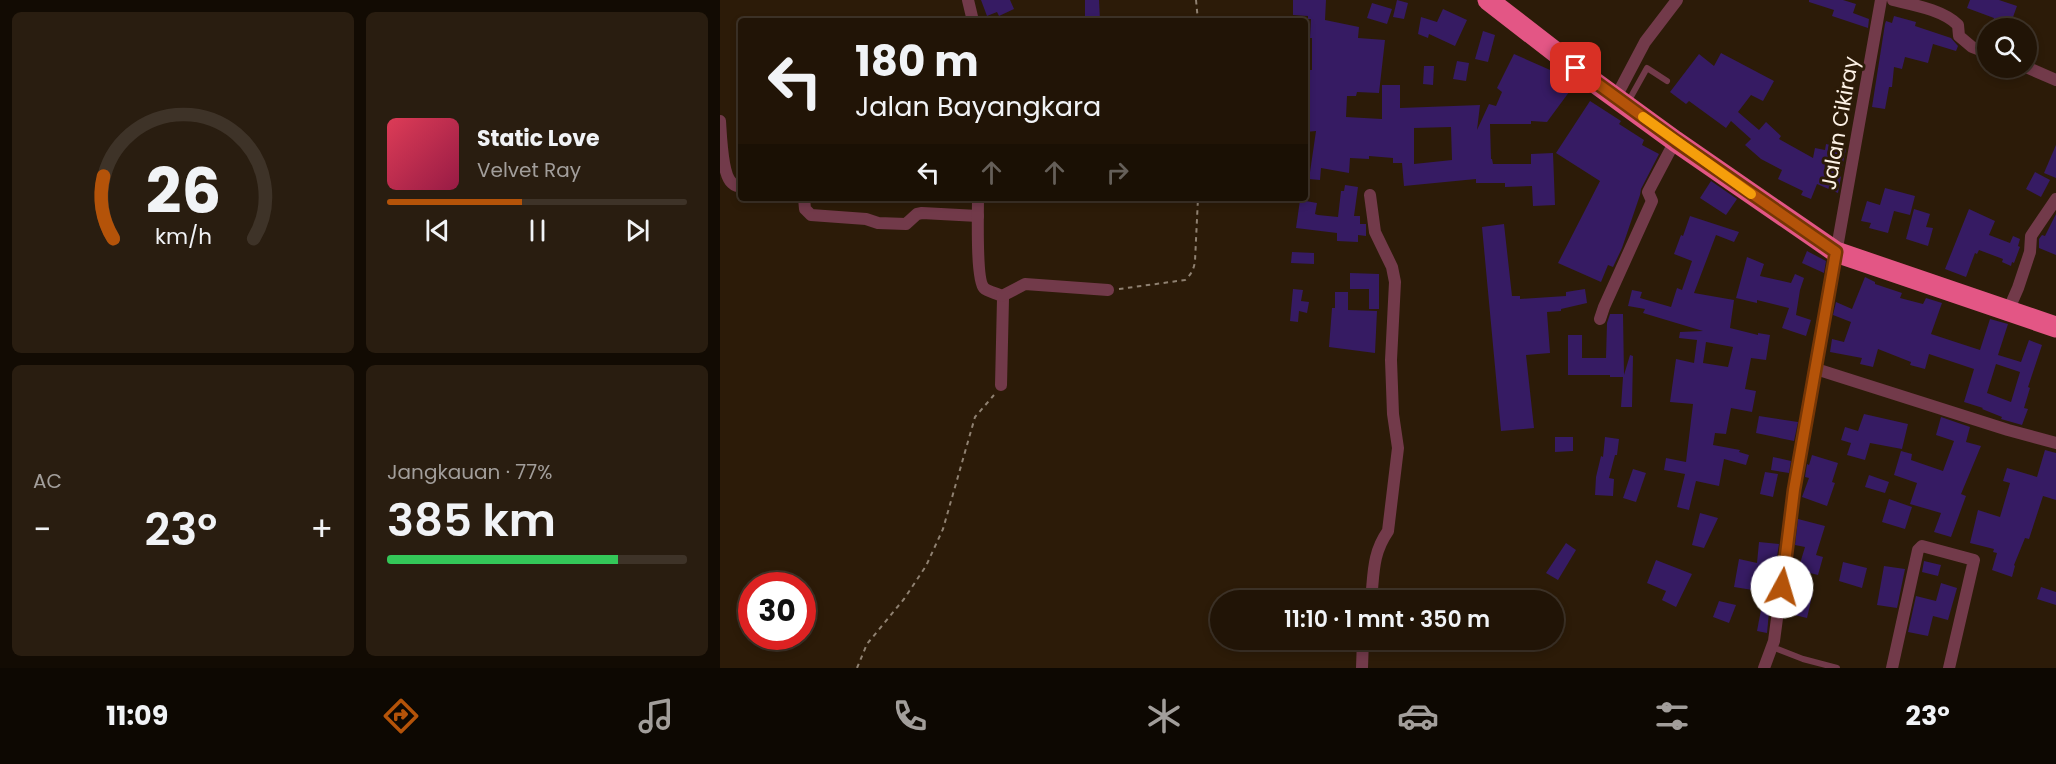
<!DOCTYPE html>
<html lang="id">
<meta charset="utf-8">
<style>
:root{--surface:#211406;--page:#291d10;--text:#f1f3f6;--muted:#a29e9b;--line:#3e3328;--accent:#b45309}
body{margin:0;font-family:Poppins,sans-serif;background:var(--page);color:var(--text);height:100vh;display:flex;flex-direction:column;font-size:22px;white-space:nowrap}
*{box-sizing:border-box;margin:0}
p{font-size:20px;color:var(--muted)}
.icon{flex:none;width:33px;height:33px;fill:none;stroke:currentColor;stroke-width:2;stroke-linecap:round;stroke-linejoin:round}
.map{position:relative;flex:1;overflow:hidden}
.panel{display:flex;flex-direction:column;gap:12px;padding:12px;background:#120b03;width:720px}
.panel>*{flex:none}
.hud{position:absolute;left:18px;top:18px;width:570px;height:183px;border-radius:6px;box-shadow:0 3px 9px #0003,0 0 0 2px var(--line);background:#211406;color:var(--text);overflow:hidden}
.fabs{position:absolute;left:1257px;top:18px;display:grid;gap:12px}
.fabs a{display:grid;place-items:center;width:60px;height:60px;border-radius:50%;background:var(--surface);box-shadow:0 3px 9px #0003,0 0 0 2px var(--line);font-size:30px}
.speed{position:absolute;left:18px;top:572px;display:flex;gap:12px;font-size:30px;font-weight:700;text-align:center}
.speed>*{display:grid;place-content:center;width:78px;height:78px;border-radius:50%;background:var(--surface);box-shadow:0 3px 9px #0003,0 0 0 2px var(--line);line-height:1}
.speed .limit{border:9px solid #d22;background:#fff;color:#111}
.pin{position:absolute;display:grid;place-items:center;width:51px;height:51px;color:#fff;margin:-26px;border-radius:12px;box-shadow:0 3px 9px #0006}
.me{position:absolute;width:66px;margin:-33px;rotate:6deg;stroke-linejoin:round;filter:drop-shadow(0 0 4px #0008)}
.turn{display:flex;align-items:center;gap:21px;height:126px;padding:0 18px;font-size:27px}
.turn .icon{width:78px;height:78px;stroke-width:2.5}
.turn b{display:block;font-size:42px;line-height:51px}
.lanes{display:flex;align-items:center;height:57px;padding:0 18px;background:#0003;justify-content:center;gap:30px;direction:ltr}
.lanes .off{opacity:.35}
.big{font-size:45px;font-weight:600;line-height:1.1}
.panel .widget{flex:1;display:flex;flex-direction:column;justify-content:center;gap:9px;min-width:0;padding:0 21px;border-radius:9px;background:var(--page)}
.panel .dial{align-items:center;gap:0}
.dial svg{height:156px;overflow:visible;fill:none;stroke:var(--line);stroke-width:7;stroke-linecap:round;text-anchor:middle}
.dial text{fill:var(--text);stroke:none}
.song{display:flex;align-items:center;gap:18px}
.cover{width:72px;height:72px;border-radius:9px;background:linear-gradient(135deg,hsl(350 70% 55%),hsl(340 70% 35%))}
.played{height:6px;border-radius:3px;background:linear-gradient(90deg,var(--accent) 45%,var(--line) 45%)}
.keys{display:flex;justify-content:space-around;direction:ltr}
.heat{display:flex;justify-content:space-between;align-items:center;font-size:33px;direction:ltr}
.charge{height:9px;border-radius:4px;background:linear-gradient(90deg,#34c759 77%,var(--line) 0)}
.panel .tiles{flex:1;display:grid;gap:12px;grid-template-columns:repeat(2,1fr)}
.trip{position:absolute;left:490px;top:590px;width:354px;height:60px;border-radius:30px;background:var(--surface);box-shadow:0 3px 9px #0003,0 0 0 2px var(--line);font-weight:600;line-height:60px;text-align:center}
.dock{display:flex;height:96px;justify-content:space-around;align-items:center;background:#0d0802;color:var(--muted)}
.dock .icon{width:42px;height:42px}
.dock .selected{color:var(--accent)}
.dock b{font-size:27px;color:var(--text)}
main{display:flex;flex:1;min-height:0}
.map>svg:first-child{display:block}
.building{fill:#361b63;fill-rule:evenodd}
.lines{fill:none;stroke-linecap:round;stroke-linejoin:round}
.path{stroke:#8f8171;stroke-width:2;stroke-dasharray:4.5 4.5;stroke-linecap:butt}
.lane{stroke:#723a4a;stroke-width:6}
.street{stroke:#723a4a;stroke-width:12}
.highway{stroke:#e35685;stroke-width:21}
.route-casing{stroke:#753606;stroke-width:15}
.route{stroke:#b45309;stroke-width:10}
.slow{stroke:#f59e0b;stroke-width:10}
.labels{text-anchor:middle;stroke-width:6;stroke-linejoin:round;paint-order:stroke}
.street-label{font-size:21px;fill:#fcf1e5;stroke:#2c1b08}
</style>
<main>
<section class="panel">
<div class="tiles">
<div class="widget dial"><svg viewBox="0 0 100 80">
<path d="M14 69A42 42 0 1 1 86 69"/>
<path d="M14 69A42 42 0 0 1 9 37" stroke="#b45309"/>
<text x="50" y="56" font-size="32" font-weight="700">26</text>
<text x="50" y="72" font-size="11">km/h</text>
</svg></div>
<div class="widget">
<div class="song"><i class="cover"></i><div><b>Static Love</b><p>Velvet Ray</p></div></div>
<div class="played"></div>
<div class="keys"><svg class="icon" aria-label="previous" viewBox="0 0 24 24"><path d="M18 5L8 12l10 7zM5 5v14"/></svg><svg class="icon" aria-label="pause" viewBox="0 0 24 24"><path d="M8 5v14M16 5v14"/></svg><svg class="icon" aria-label="next" viewBox="0 0 24 24"><path d="M6 5l10 7-10 7zM19 5v14"/></svg></div>
</div>
<div class="widget"><p>AC</p>
<div class="heat"><a>−</a><b class="big">23°</b><a>+</a></div>
</div>
<div class="widget"><p>Jangkauan · 77%</p><b class="big">385 km</b><div class="charge"></div></div>
</div>
</section>
<div class="map">
<svg width="1336" height="668" viewBox="0 0 1336 668">
<rect width="100%" height="100%" fill="#2c1b08"/>
<g class="building">
<polygon points="261,0 290,0 294,9 279,16 277,12 267,16"/>
<polygon points="365,0 379,0 380,21 365,21"/>
<path d="M573,0H606L605,20L639,27L638,38L665,40L659,93L637,92L636,96H627L626,117L662,119V85H680V108L760,105L757,130L769,104L776,106L782,92L777,88L794,54L837,73L839,71L855,84L827,122L811,121V124H770L771,159H772L773,164H811V154L833,153L835,205L813,206L812,186L785,187V183H756V179L684,186L682,163H673V158L649,156V159L630,158L629,173L601,168L600,180L589,179L596,131L585,132V70H592V38H590L591,19H588V16L573,15ZM731,127L732,160L694,164V128Z"/>
<polygon points="677,0 688,3 684,19 673,17"/>
<polygon points="1089,0 1123,0 1136,4 1133,13 1149,19 1148,28 1112,16 1114,10 1089,2"/>
<polygon points="1250,0 1279,0 1297,6 1289,28 1271,28 1274,18 1247,8"/>
<polygon points="652,3 672,9 667,24 647,18"/>
<polygon points="723,9 747,20 735,46 709,34 708,38 698,34 701,17 717,22"/>
<polygon points="1174,16 1196,22 1195,26 1231,38 1238,46 1236,51 1213,44 1208,63 1185,57 1182,69 1174,67 1172,87 1169,87 1165,109 1152,107 1165,24 1166,21 1172,23"/>
<polygon points="763,31 775,35 768,62 755,59"/>
<polygon points="1001,53 1054,81 1043,101 1031,95 1018,112 1039,130 1046,122 1061,136 1059,139 1093,158 1095,148 1105,150 1106,144 1126,149 1120,176 1121,177 1118,193 1097,184 1091,199 1081,195 1083,191 1058,179 1062,170 1041,159 1025,145 1031,139 1011,121 1006,128 969,101 966,104 950,92 979,54 994,66"/>
<polygon points="737,61 749,63 746,81 733,79"/>
<polygon points="704,66 714,66 713,85 703,84"/>
<polygon points="870,101 901,121 899,124 924,140 922,145 939,154 921,189 920,195 902,248 893,267 888,265 881,282 838,263 880,181 836,153"/>
<polygon points="1336,145 1336,178 1324,173"/>
<polygon points="1315,172 1330,180 1321,197 1306,189"/>
<polygon points="991,181 1017,199 1006,215 980,198"/>
<polygon points="625,185 638,187 634,216 640,216 640,224 646,224 646,236 638,235 638,242 617,241 617,233 576,228 580,200 597,203 595,214 598,215 618,217 621,191 624,191"/>
<polygon points="1165,188 1195,196 1190,215 1174,211 1168,233 1149,228 1151,223 1141,221 1147,201 1160,205"/>
<polygon points="1194,209 1210,214 1206,227 1213,228 1208,246 1186,239"/>
<polygon points="1249,209 1275,221 1269,235 1290,243 1293,236 1300,239 1298,246 1300,247 1294,263 1292,262 1291,266 1282,262 1283,259 1259,250 1257,254 1255,253 1246,277 1225,269"/>
<polygon points="1336,214 1336,255 1319,248 1319,239 1322,235 1325,236"/>
<path d="M970,216L1019,232L1014,242L996,235L974,293L1014,300L1010,328L1038,335V333L1050,335L1046,360L1031,358L1025,389L1036,391L1032,412L1011,408L1006,434L995,433L993,445L1020,450L1019,452L1029,455L1026,465L1004,459L999,486L976,481L969,510L957,507L965,474L944,470L946,458L966,462L970,429L973,404L950,402L956,359L974,363L977,340L959,338L960,332L983,331L923,313L925,309L908,306L912,290L922,292L920,298L951,307L957,288L962,290L972,261L954,254L961,235L963,236ZM986,342L1013,347L1008,367L983,363Z"/>
<polygon points="784,224 792,296 800,296 800,299 846,296 846,292 865,289 867,303 841,309 841,311 827,312 830,353 806,355 814,428 781,431 762,227"/>
<polygon points="1087,251 1106,261 1104,273 1082,263"/>
<polygon points="572,252 594,253 594,264 571,263"/>
<polygon points="1027,257 1044,264 1040,276 1071,283 1075,274 1084,278 1080,290 1076,315 1091,320 1086,336 1062,328 1069,308 1037,300 1037,303 1016,298"/>
<polygon points="630,273 659,274 659,309 649,309 649,289 630,289"/>
<path d="M1145,277L1155,282V284L1182,293L1180,298L1203,304L1206,298L1222,303L1211,334L1260,350L1270,319L1288,324L1278,355L1301,362L1309,340L1322,345L1308,387L1310,388L1304,408L1308,409L1302,425L1281,419L1282,417L1262,409L1263,408L1244,402L1254,369L1209,354L1205,369L1190,365L1191,362L1158,349L1153,367L1140,364L1142,358L1110,352L1112,339L1124,342L1131,322L1113,315L1116,302L1132,309ZM1276,364L1300,372L1291,402L1267,393Z"/>
<polygon points="573,289 583,290 581,301 589,302 587,313 579,311 578,322 570,321"/>
<polygon points="615,292 628,292 628,310 657,311 655,353 609,347 612,308 615,308"/>
<polygon points="890,314 903,314 904,375 910,355 913,356 912,407 901,407 903,377 890,377 890,375 848,375 848,335 862,335 862,358 886,358 887,323"/>
<polygon points="1144,414 1188,424 1182,449 1150,443 1145,460 1127,455 1131,443 1121,440 1125,427 1138,431"/>
<polygon points="1039,416 1078,422 1074,441 1036,433"/>
<polygon points="1221,417 1250,427 1246,442 1261,446 1241,494 1246,496 1231,537 1214,532 1221,513 1190,504 1197,483 1174,475 1181,451 1192,454 1191,460 1223,471 1234,441 1216,435"/>
<polygon points="835,437 853,437 853,451 835,452"/>
<polygon points="885,437 899,439 897,455 895,455 889,478 894,479 893,496 875,495 876,477 881,456 883,457"/>
<polygon points="1325,450 1336,453 1336,500 1323,496 1309,539 1305,538 1294,565 1295,566 1292,577 1272,570 1277,553 1273,552 1274,549 1250,543 1258,510 1280,517 1290,483 1283,481 1287,468 1317,477"/>
<polygon points="1092,455 1118,463 1112,482 1115,483 1107,506 1082,497 1089,478 1085,477 1087,464 1089,465"/>
<polygon points="1053,457 1071,461 1069,473 1051,470"/>
<polygon points="913,469 926,473 916,502 903,498"/>
<polygon points="1045,472 1058,474 1053,497 1040,494"/>
<polygon points="1149,475 1169,482 1165,493 1145,487"/>
<polygon points="1169,499 1192,507 1185,529 1162,522"/>
<polygon points="980,513 998,518 984,548 972,545"/>
<polygon points="1078,519 1105,526 1096,555 1103,557 1098,575 1078,570 1085,547 1075,545"/>
<polygon points="1039,542 1059,544 1053,582 1047,581 1045,592 1014,587 1019,559 1037,563"/>
<polygon points="846,543 856,550 838,580 826,573"/>
<polygon points="936,560 972,574 956,607 942,600 946,591 927,583"/>
<polygon points="1204,561 1221,565 1218,576 1202,572"/>
<polygon points="1123,562 1147,568 1142,588 1119,581"/>
<polygon points="1164,566 1185,569 1177,608 1157,605"/>
<polygon points="1221,583 1237,588 1228,620 1213,616 1208,636 1188,632 1196,596 1216,601"/>
<polygon points="1321,587 1336,592 1336,605 1317,599"/>
<polygon points="1078,589 1093,592 1087,618 1066,613 1070,598 1075,599"/>
<polygon points="999,601 1016,605 1009,623 993,617"/>
<polygon points="1041,610 1049,612 1047,633 1037,631"/>
</g>
<g class="lines">
<g class="path">
<polyline points="476,0 478,21"/>
<path d="M399,289L465,280C471,275 474,269 475,261L478,198"/>
<polyline points="137,668 147,644 184,599 206,566 223,529 255,417 274,395"/>
</g>
<g class="lane">
<polyline points="908,102 927,68 947,81"/>
<polyline points="1052,647 1083,659 1117,668"/>
</g>
<g class="street">
<polyline points="248,0 253,21"/>
<path d="M1173,0C1194,5 1223,10 1238,25L1239,36L1252,47L1268,53"/>
<polyline points="1306,67 1336,80"/>
<polyline points="896,97 925,42 957,0"/>
<path d="M0,121C1,135 2,175 12,183C15,186 17,186 21,186"/>
<path d="M650,195L655,232L672,267L675,282L671,360L673,414L678,448L668,531C652,554 654,574 651,600"/>
<polyline points="84,198 85,209 91,215 146,219 158,223 186,224 197,214 202,213 258,216"/>
<path d="M258,198C258,213 256,280 264,288C268,292 277,293 282,296L283,299L281,385"/>
<polyline points="282,296 305,284 388,290"/>
<polyline points="1288,311 1298,288 1310,252 1311,236 1336,199"/>
<polyline points="880,319 884,307 932,201 928,192 955,141"/>
<polyline points="1096,369 1288,430 1336,443"/>
<polyline points="642,668 643,639"/>
<polyline points="1044,668 1054,641 1074,490 1161,0"/>
<polyline points="1172,668 1198,550 1202,546 1254,560 1229,668"/>
</g>
<polyline class="highway" points="768,0 874,82 955,141 1116,252 1336,327"/>
</g>
<g class="lines">
<g class="route-casing">
<polyline id="route" points="856,68 956,141 1116,252 1074,490 1062,587"/>
</g>
<use href="#route" class="route"/>
<polyline class="slow" points="923,117 1031,194"/>
</g>
<g class="labels">
<g class="street-label">
<text transform="translate(1120 123) rotate(-80)" y="7">Jalan Cikiray</text>
</g>
</g>
</svg>
<div class="fabs">
<a><svg class="icon" aria-label="search" viewBox="0 0 24 24"><circle cx="10" cy="10" r="6"/><path d="M15 15l6 6"/></svg></a>
</div>
<div class="speed"><div class="limit">30</div></div>
<div class="pin" style="left:856px;top:68px;background:#d93025"><svg class="icon" aria-label="arrive" viewBox="0 0 24 24"><path d="M6 21V4h12l-3 4 3 4H6"/></svg></div>
<svg class="me" style="left:1062px;top:587px" viewBox="-20 -20 40 40"><circle r="19" fill="#fff"/><path d="M0-13L10 11 0 6-10 11z" fill="#b45309"/></svg>
<div class="trip">11:10 · 1 mnt · 350 m</div>
<div class="hud">
<div class="turn"><svg class="icon" aria-label="left" viewBox="0 0 24 24"><path d="M17 20v-9H6M10 6l-5 5 5 5"/></svg><div><b>180 m</b>Jalan Bayangkara</div></div>
<div class="lanes"><svg class="icon" aria-label="left" viewBox="0 0 24 24"><path d="M17 20v-9H6M10 6l-5 5 5 5"/></svg><svg class="icon off" aria-label="ahead" viewBox="0 0 24 24"><path d="M12 20V5M6 11l6-6 6 6"/></svg><svg class="icon off" aria-label="ahead" viewBox="0 0 24 24"><path d="M12 20V5M6 11l6-6 6 6"/></svg><svg class="icon off" aria-label="right" viewBox="0 0 24 24"><path d="M7 20v-9h11M14 6l5 5-5 5"/></svg></div>
</div>
</div>
</main>
<nav class="dock">
<b>11:09</b>
<svg class="icon selected" aria-label="directions" viewBox="0 0 24 24"><path d="M12 3l9 9-9 9-9-9zM9 14v-3h6M13 9l2 2-2 2"/></svg>
<svg class="icon" aria-label="music" viewBox="0 0 24 24"><path d="M9 18V5l10-2v13"/><circle cx="6" cy="18" r="3"/><circle cx="16" cy="16" r="3"/></svg>
<svg class="icon" aria-label="phone" viewBox="0 0 24 24"><path d="M5 4h4l2 5-3 2q2 4 5 5l2-3 5 2v4C11 20 4 13 5 4z"/></svg>
<svg class="icon" aria-label="climate" viewBox="0 0 24 24"><path d="M12 3v18M4 7l16 10M4 17L20 7"/></svg>
<svg class="icon" aria-label="car" viewBox="0 0 24 24"><path d="M5 17H2v-5l4-1 3-4h7l3 4 3 1v5h-3M9 17h6M6 11h13"/><circle cx="7" cy="17" r="2"/><circle cx="17" cy="17" r="2"/></svg>
<svg class="icon" aria-label="filters" viewBox="0 0 24 24"><path d="M4 7h16M4 17h16"/><circle cx="9" cy="7" r="2"/><circle cx="15" cy="17" r="2"/></svg>
<b>23°</b>
</nav>
